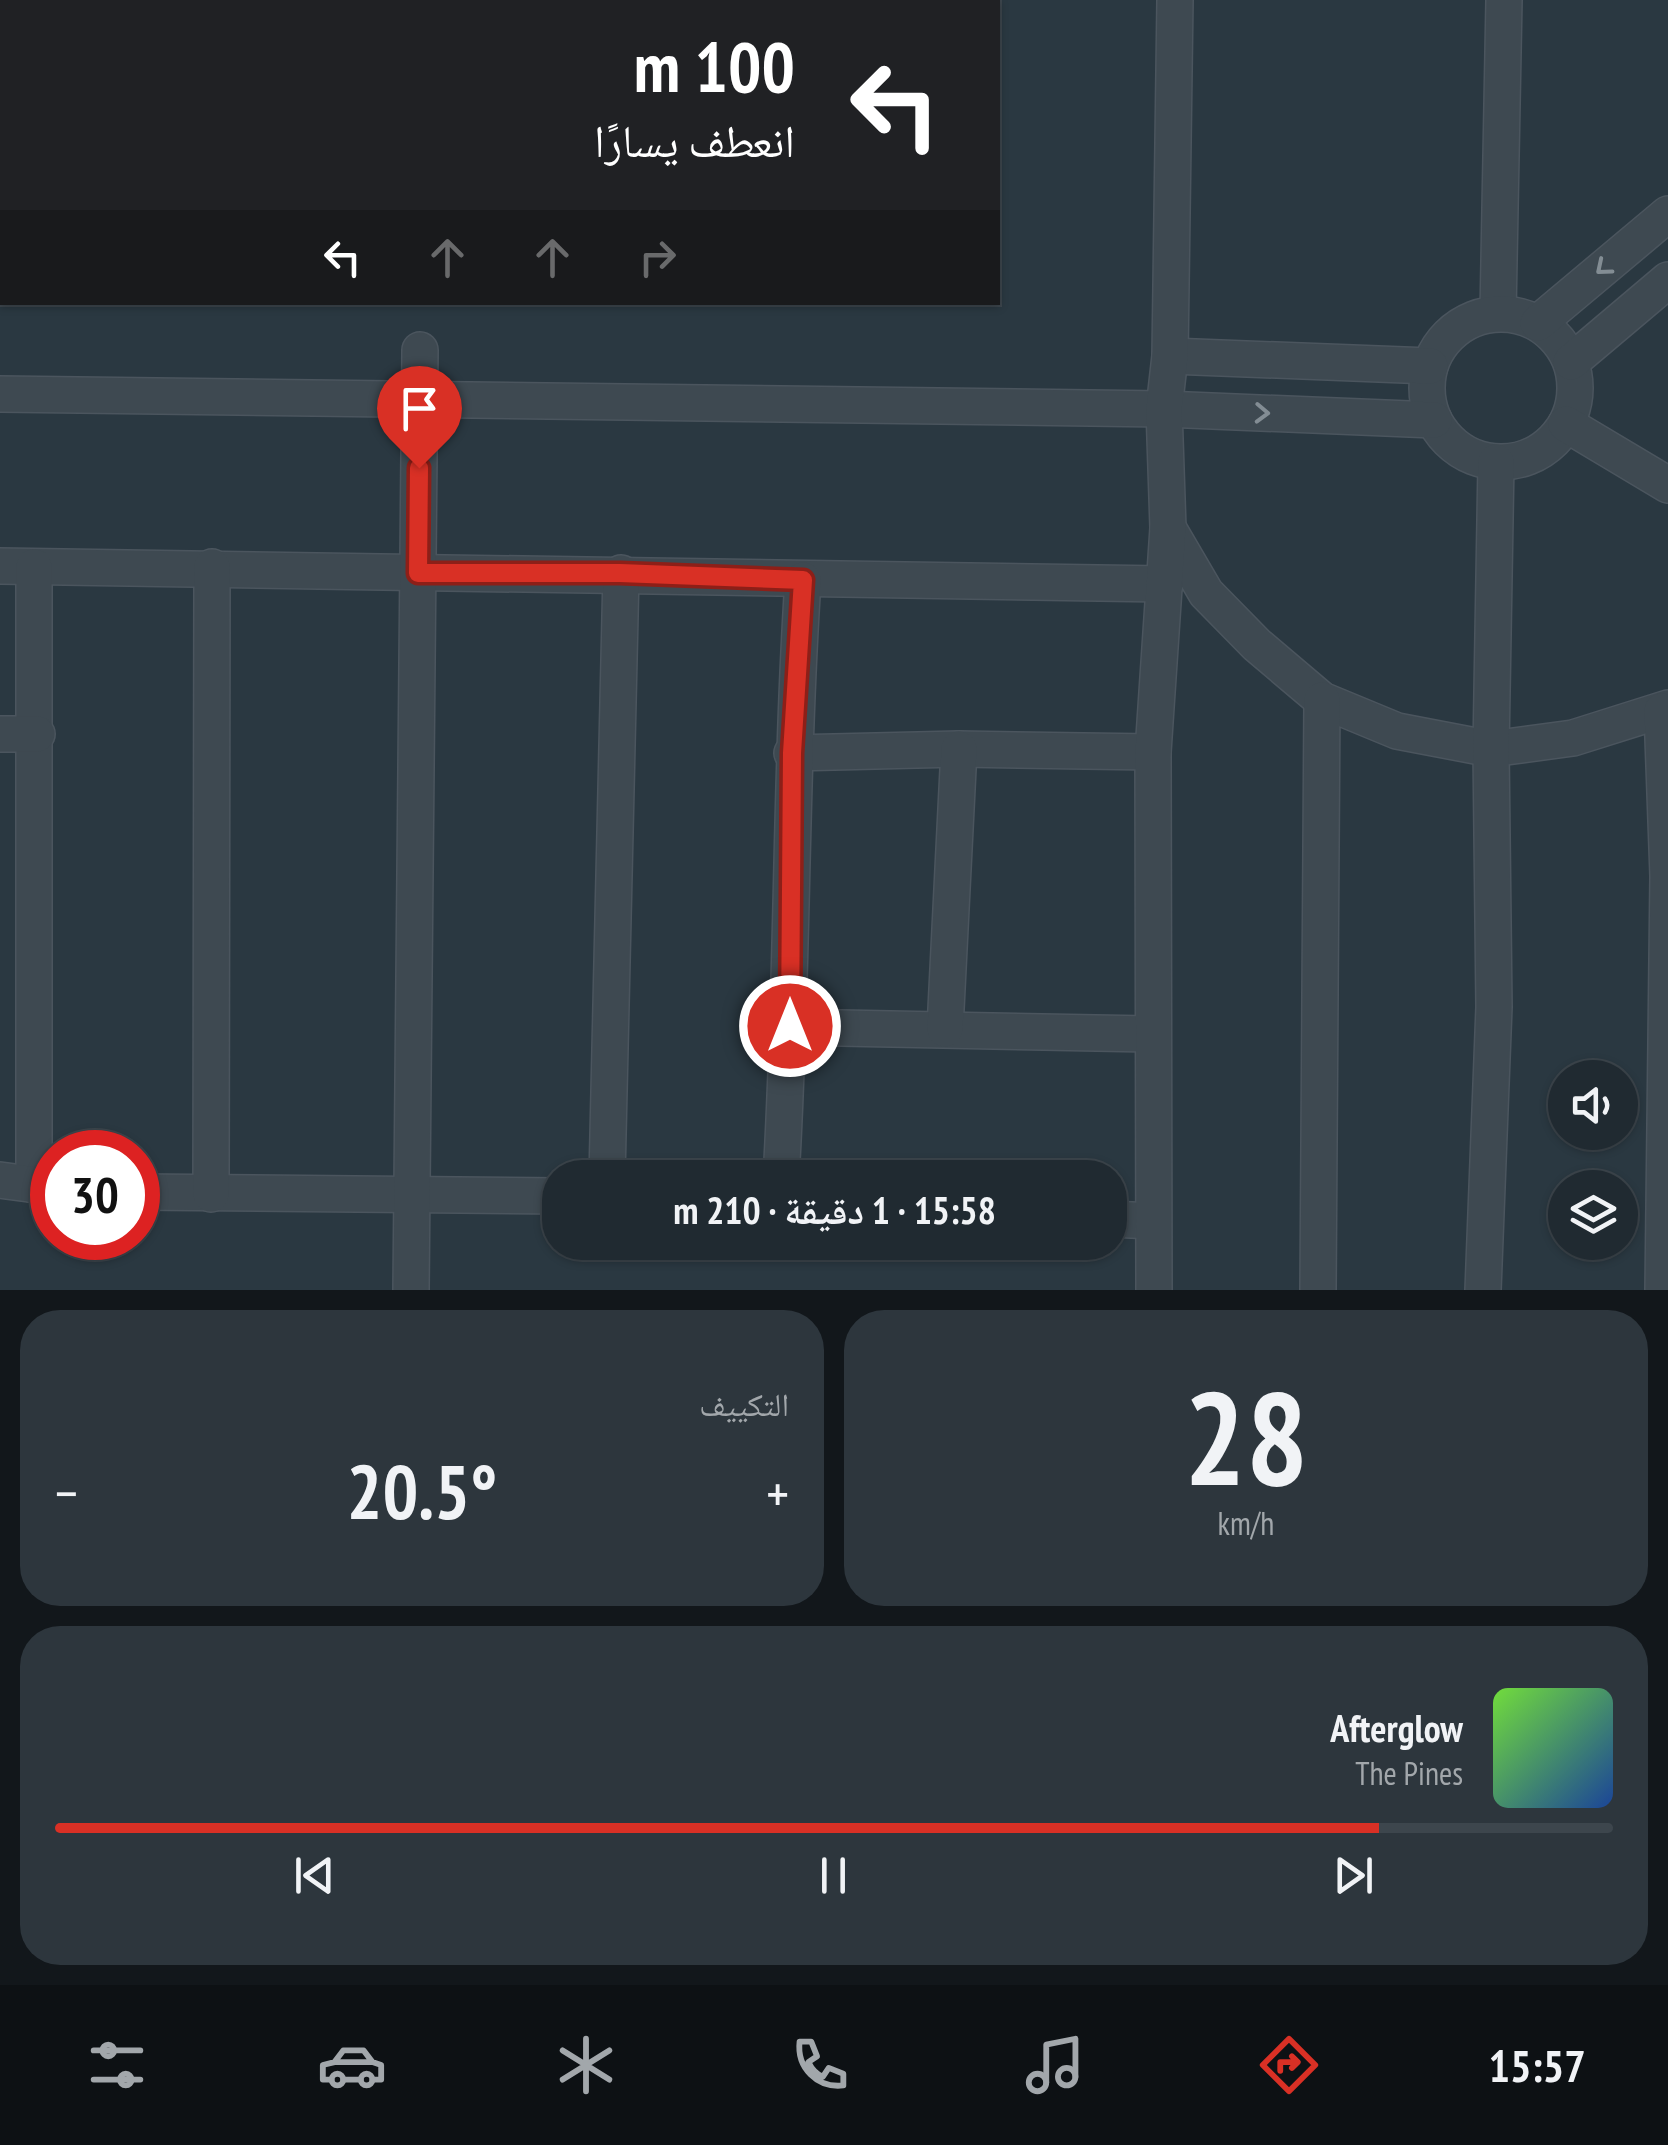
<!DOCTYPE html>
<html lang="ar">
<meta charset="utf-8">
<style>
:root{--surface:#202a31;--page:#2d363d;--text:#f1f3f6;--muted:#a2a7ab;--line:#3d464d;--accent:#d93025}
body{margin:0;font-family:"PT Sans Narrow","Noto Naskh Arabic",sans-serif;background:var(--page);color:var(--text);direction:rtl;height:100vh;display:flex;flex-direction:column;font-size:38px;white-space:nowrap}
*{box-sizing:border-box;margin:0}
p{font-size:32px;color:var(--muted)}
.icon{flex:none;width:55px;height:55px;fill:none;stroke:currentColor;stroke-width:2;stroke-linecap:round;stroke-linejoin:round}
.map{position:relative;height:1290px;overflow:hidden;direction:ltr}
.side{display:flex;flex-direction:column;gap:20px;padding:20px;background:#12171b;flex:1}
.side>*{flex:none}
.banner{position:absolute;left:0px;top:0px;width:1000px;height:305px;box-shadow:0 2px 8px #0004,0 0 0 2px var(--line);direction:rtl;background:#202124;color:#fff;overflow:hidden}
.controls{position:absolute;left:1548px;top:1060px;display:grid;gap:20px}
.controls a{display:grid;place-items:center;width:90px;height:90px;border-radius:50%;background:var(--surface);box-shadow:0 2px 8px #0004,0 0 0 2px var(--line);font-size:50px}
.speed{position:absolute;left:30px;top:1130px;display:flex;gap:20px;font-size:50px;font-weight:700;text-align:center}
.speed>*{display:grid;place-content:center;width:130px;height:130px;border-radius:50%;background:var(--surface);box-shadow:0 2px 8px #0004,0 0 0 2px var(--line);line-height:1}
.speed .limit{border:15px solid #d22;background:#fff;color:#111}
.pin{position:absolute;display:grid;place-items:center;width:85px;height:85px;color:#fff;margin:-102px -42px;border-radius:50% 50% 50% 0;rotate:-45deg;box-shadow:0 0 10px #0007}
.pin .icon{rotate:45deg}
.me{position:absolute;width:110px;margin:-55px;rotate:0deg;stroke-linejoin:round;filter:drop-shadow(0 0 8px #0008)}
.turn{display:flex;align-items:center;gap:35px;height:210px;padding:0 40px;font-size:45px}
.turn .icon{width:130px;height:130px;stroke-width:2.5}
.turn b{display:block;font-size:70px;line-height:85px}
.lanes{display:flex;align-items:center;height:95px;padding:0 40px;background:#0003;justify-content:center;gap:50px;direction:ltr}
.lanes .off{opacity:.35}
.big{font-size:75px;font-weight:800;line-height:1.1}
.side .tile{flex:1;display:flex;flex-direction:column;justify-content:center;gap:15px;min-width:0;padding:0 35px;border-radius:40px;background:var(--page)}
.side .dial{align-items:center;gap:0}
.dial b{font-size:130px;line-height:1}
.song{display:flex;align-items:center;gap:30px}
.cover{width:120px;height:120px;border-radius:15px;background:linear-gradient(135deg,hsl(100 70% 55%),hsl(220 70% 35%))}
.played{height:10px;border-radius:5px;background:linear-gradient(90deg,var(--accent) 85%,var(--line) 85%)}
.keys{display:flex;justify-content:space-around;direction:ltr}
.heat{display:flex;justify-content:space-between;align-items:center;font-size:55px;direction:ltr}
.side .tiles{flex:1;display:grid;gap:20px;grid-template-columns:1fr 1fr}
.tile:last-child{grid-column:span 2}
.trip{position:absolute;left:542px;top:1160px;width:585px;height:100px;border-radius:40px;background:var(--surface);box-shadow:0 2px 8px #0004,0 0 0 2px var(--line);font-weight:800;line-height:100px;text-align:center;direction:rtl}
.menu{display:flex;height:160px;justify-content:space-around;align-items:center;background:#0d1114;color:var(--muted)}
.menu .icon{width:70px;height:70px}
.menu .on{color:var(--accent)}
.menu b{font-size:45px;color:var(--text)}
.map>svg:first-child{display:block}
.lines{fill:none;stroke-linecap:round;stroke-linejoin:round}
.street-casing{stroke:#4b555e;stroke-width:38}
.street{stroke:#3e4951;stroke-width:35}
.oneway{stroke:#838d94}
.route-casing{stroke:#8d1f18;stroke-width:25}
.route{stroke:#d93025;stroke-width:18}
</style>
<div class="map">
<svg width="1668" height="1290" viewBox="0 0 1668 1290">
<rect width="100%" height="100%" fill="#2a3841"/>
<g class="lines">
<g class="street-casing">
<g id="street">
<polyline points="1498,313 1504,0"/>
<circle cx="1501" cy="388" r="74"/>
<polyline points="1538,323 1668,214"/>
<polyline points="1170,356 1430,366"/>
<polyline points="1571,362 1668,280"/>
<polyline points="0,394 1164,409 1434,420"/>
<polyline points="1566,424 1668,485"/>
<polyline points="1168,528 1206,593 1257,645 1322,700 1397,731 1491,749 1573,738 1668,708"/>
<polyline points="0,566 1165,584"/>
<polyline points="34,567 34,1185"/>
<polyline points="1662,711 1668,876 1663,1290"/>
<polyline points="0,734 37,734"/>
<polyline points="792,753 959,749 1153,752"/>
<polyline points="790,1027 1150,1034"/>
<polyline points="945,1029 959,749"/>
<polyline points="607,1178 621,573"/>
<path d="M781,1178C793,978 790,779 803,580"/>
<polyline points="0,1180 52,1187"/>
<polyline points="138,1192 560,1196"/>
<polyline points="211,1194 212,567"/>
<polyline points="1110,1219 1153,1221"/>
<polyline points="411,1290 420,350"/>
<polyline points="1154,1290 1153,752 1168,528 1164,409 1170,356 1175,0"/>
<polyline points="1318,1290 1322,700"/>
<polyline points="1483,1290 1494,1007 1491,749 1496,462"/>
</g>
</g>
<use href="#street" class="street"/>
</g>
<defs><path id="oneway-chevron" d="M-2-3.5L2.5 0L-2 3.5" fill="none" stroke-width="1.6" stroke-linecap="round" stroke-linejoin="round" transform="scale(2.5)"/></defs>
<g class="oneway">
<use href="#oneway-chevron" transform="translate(1603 268) rotate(140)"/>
<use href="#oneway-chevron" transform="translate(1262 413) rotate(2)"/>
</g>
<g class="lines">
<g class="route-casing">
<polyline id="route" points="419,468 418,573 620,573 803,580 792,753 790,1026"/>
</g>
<use href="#route" class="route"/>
</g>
</svg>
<div class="controls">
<a><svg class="icon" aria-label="sound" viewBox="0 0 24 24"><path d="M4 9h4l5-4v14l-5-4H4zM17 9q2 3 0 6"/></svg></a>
<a><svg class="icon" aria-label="layers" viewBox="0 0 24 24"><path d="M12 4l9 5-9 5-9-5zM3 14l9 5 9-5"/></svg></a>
</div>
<div class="speed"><div class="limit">30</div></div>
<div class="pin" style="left:419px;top:468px;background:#d93025"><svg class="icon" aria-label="arrive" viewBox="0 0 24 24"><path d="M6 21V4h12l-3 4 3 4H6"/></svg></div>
<svg class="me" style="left:790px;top:1026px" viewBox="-20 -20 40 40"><circle r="17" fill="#d93025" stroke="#fff" stroke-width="3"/><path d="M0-11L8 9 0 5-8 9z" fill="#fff"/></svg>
<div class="trip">15:58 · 1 دقيقة · 210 m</div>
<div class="banner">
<div class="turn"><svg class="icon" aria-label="left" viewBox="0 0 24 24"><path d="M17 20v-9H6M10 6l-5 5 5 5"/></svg><div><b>100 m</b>انعطف يسارًا</div></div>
<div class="lanes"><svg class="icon" aria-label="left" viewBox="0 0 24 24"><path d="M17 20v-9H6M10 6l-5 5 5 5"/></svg><svg class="icon off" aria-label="ahead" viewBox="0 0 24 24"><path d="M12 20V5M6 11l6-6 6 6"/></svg><svg class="icon off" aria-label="ahead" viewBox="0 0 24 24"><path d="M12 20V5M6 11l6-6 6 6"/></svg><svg class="icon off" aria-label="right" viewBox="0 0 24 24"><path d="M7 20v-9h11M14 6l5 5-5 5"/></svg></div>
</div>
</div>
<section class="side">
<div class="tiles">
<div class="tile dial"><b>28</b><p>km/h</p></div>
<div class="tile"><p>التكييف</p>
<div class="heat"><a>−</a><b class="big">20.5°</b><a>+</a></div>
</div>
<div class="tile">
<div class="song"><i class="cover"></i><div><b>Afterglow</b><p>The Pines</p></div></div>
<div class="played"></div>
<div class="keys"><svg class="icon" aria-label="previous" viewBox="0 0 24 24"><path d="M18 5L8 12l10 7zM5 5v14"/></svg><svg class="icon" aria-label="pause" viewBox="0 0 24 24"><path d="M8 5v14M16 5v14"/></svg><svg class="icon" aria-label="next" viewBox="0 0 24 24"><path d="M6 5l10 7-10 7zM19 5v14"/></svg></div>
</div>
</div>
</section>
<nav class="menu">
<b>15:57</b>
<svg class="icon on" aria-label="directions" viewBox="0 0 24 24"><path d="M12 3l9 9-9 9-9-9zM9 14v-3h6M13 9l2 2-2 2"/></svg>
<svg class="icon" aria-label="music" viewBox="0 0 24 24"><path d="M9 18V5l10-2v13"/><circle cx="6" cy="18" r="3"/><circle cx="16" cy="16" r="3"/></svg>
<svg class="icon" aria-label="phone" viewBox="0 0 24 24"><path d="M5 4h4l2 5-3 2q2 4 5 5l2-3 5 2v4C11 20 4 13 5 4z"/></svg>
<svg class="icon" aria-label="climate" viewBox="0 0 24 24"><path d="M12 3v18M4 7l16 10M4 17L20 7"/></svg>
<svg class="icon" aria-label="car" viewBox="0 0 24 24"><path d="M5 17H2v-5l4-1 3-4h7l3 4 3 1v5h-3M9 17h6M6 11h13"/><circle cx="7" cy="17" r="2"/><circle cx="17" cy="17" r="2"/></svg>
<svg class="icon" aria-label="filters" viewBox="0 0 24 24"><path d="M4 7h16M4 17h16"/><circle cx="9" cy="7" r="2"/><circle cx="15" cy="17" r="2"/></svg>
</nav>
